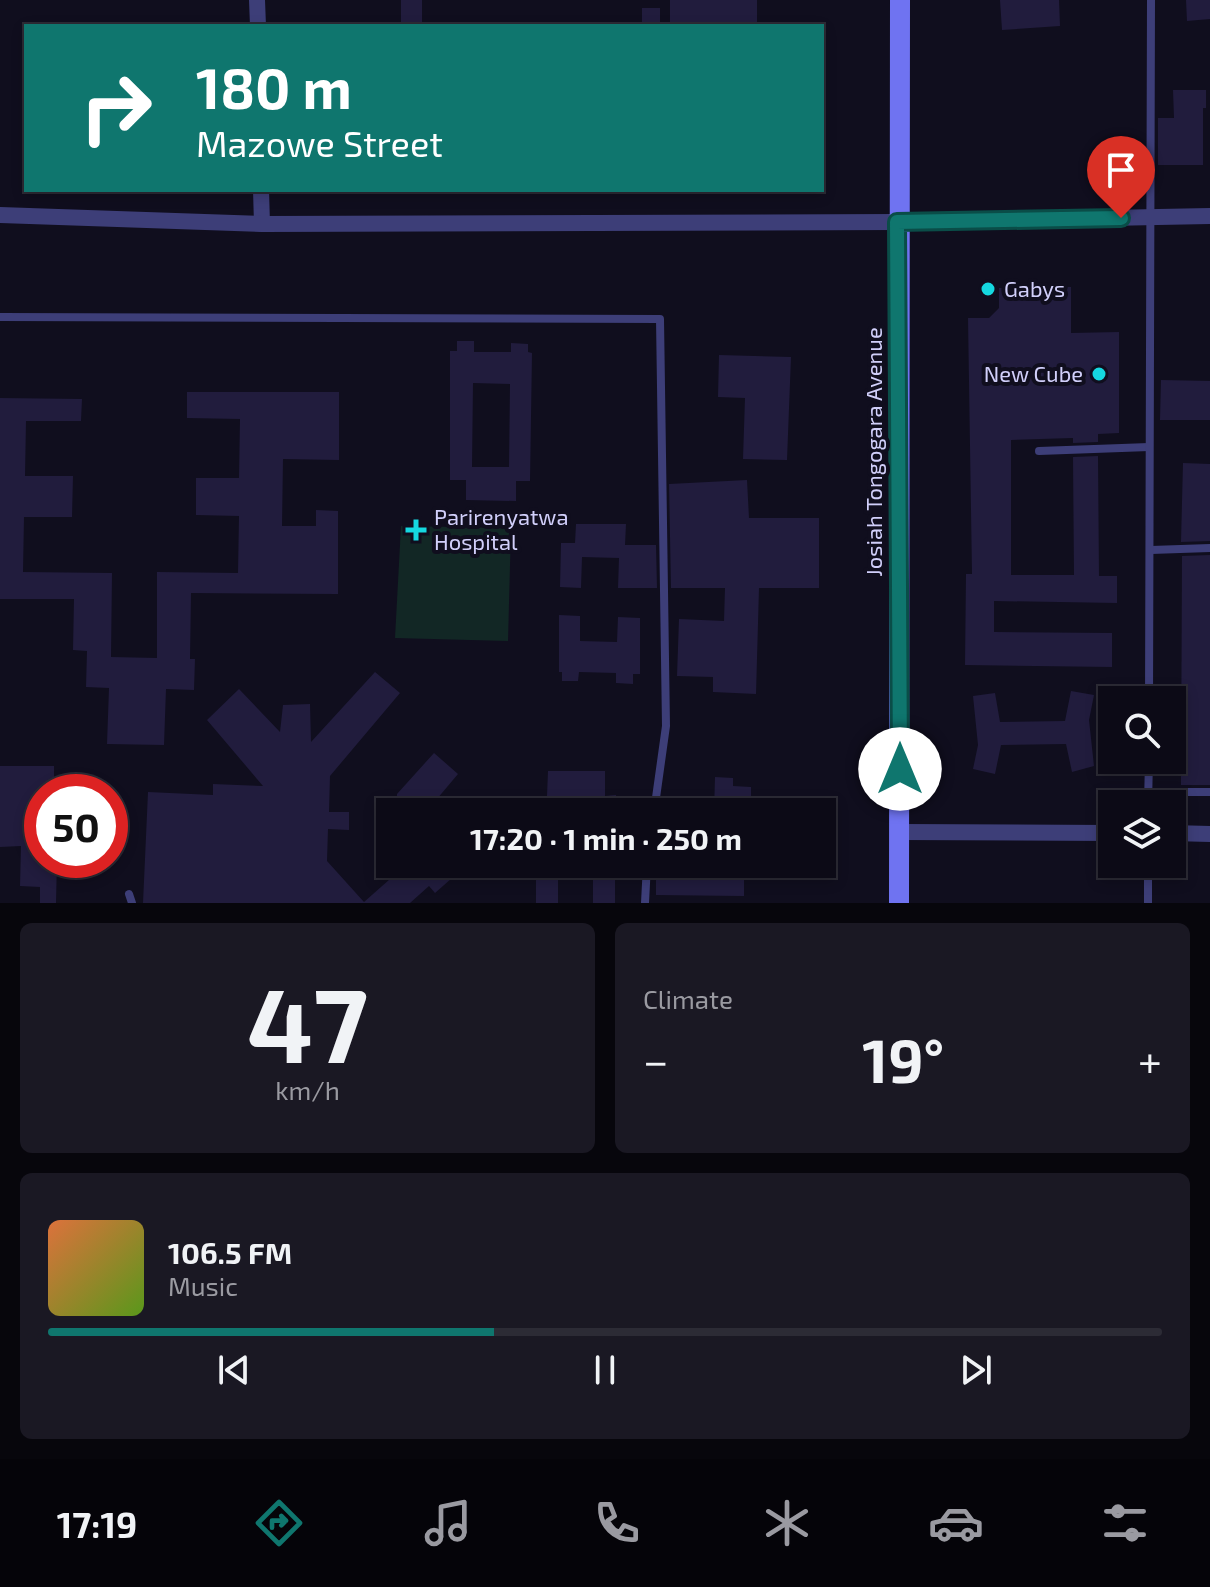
<!DOCTYPE html>
<meta charset="utf-8">
<style>
:root{--surface:#0c0a16;--page:#1a1823;--text:#f1f3f6;--muted:#9a9aa1;--line:#2c2b35;--accent:#0f766e}
body{margin:0;font-family:"Exo 2",sans-serif;background:var(--page);color:var(--text);height:100vh;display:flex;flex-direction:column;font-size:30px;white-space:nowrap}
*{box-sizing:border-box;margin:0}
p{font-size:26px;color:var(--muted)}
.icon{flex:none;width:44px;height:44px;fill:none;stroke:currentColor;stroke-width:2;stroke-linecap:round;stroke-linejoin:round}
.map{position:relative;height:903px;overflow:hidden}
.sheet{display:flex;flex-direction:column;gap:20px;padding:20px;background:#07060c;flex:1}
.sheet>*{flex:none}
.guide{position:absolute;left:24px;top:24px;width:800px;height:168px;border-radius:0px;box-shadow:0 4px 12px #0003,0 0 0 2px var(--line);background:#0f766e;color:#fff;overflow:hidden}
.controls{position:absolute;left:1098px;top:686px;display:grid;gap:16px}
.controls a{display:grid;place-items:center;width:88px;height:88px;border-radius:0px;background:var(--surface);box-shadow:0 4px 12px #0003,0 0 0 2px var(--line);font-size:40px}
.speed{position:absolute;left:24px;top:774px;display:flex;gap:16px;font-size:40px;font-weight:700;text-align:center}
.speed>*{display:grid;place-content:center;width:104px;height:104px;border-radius:50%;background:var(--surface);box-shadow:0 4px 12px #0003,0 0 0 2px var(--line);line-height:1}
.speed .limit{border:12px solid #d22;background:#fff;color:#111}
.pin{position:absolute;display:grid;place-items:center;width:68px;height:68px;color:#fff;margin:-82px -34px;border-radius:50% 50% 50% 0;rotate:-45deg;box-shadow:0 0 8px #0007}
.pin .icon{rotate:45deg}
.me{position:absolute;width:88px;margin:-44px;rotate:0deg;stroke-linejoin:round;filter:drop-shadow(0 0 6px #0008)}
.turn{display:flex;align-items:center;gap:28px;height:168px;padding:0 40px;font-size:36px}
.turn .icon{width:104px;height:104px;stroke-width:2.5}
.turn b{display:block;font-size:56px;line-height:68px}
.big{font-size:60px;font-weight:700;line-height:1.1}
.sheet .card{flex:1;display:flex;flex-direction:column;justify-content:center;gap:12px;min-width:0;padding:0 28px;border-radius:12px;background:var(--page)}
.sheet .dial{align-items:center;gap:0}
.dial b{font-size:104px;line-height:1}
.song{display:flex;align-items:center;gap:24px}
.cover{width:96px;height:96px;border-radius:12px;background:linear-gradient(135deg,hsl(20 70% 55%),hsl(90 70% 35%))}
.played{height:8px;border-radius:4px;background:linear-gradient(90deg,var(--accent) 40%,var(--line) 40%)}
.keys{display:flex;justify-content:space-around;direction:ltr}
.heat{display:flex;justify-content:space-between;align-items:center;font-size:44px;direction:ltr}
.sheet .tiles{flex:1;display:grid;gap:20px;grid-template-columns:1fr 1fr}
.card:last-child{grid-column:span 2}
.trip{position:absolute;left:376px;top:798px;width:460px;height:80px;border-radius:0px;background:var(--surface);box-shadow:0 4px 12px #0003,0 0 0 2px var(--line);font-weight:700;line-height:80px;text-align:center}
.tabs{display:flex;height:128px;justify-content:space-around;align-items:center;background:#050409;color:var(--muted)}
.tabs .icon{width:56px;height:56px}
.tabs .current{color:var(--accent)}
.tabs b{font-size:36px;color:var(--text)}
.map>svg:first-child{display:block}
.green{fill:#122725}
.building{fill:#211c3d;fill-rule:evenodd}
.lines{fill:none;stroke-linecap:round;stroke-linejoin:round}
.lane{stroke:#3d3e78;stroke-width:8}
.street{stroke:#3d3e78;stroke-width:16}
.secondary{stroke:#6f73f1;stroke-width:20}
.route-casing{stroke:#0a4d48;stroke-width:20}
.route{stroke:#0f766e;stroke-width:14}
.poi-dot{fill:#15d8e0;stroke:#100e1e;stroke-width:3}
.labels{text-anchor:middle;stroke-width:8;stroke-linejoin:round;paint-order:stroke}
.poi-label{font-size:22px;fill:#d1cffa;stroke:#100e1e;text-anchor:start}
.street-label{font-size:22px;fill:#d1cffa;stroke:#100e1e}
</style>
<div class="map">
<svg width="1210" height="903" viewBox="0 0 1210 903">
<rect width="100%" height="100%" fill="#100e1e"/>
<polygon class="green" points="401,526 511,528 508,641 395,638"/>
<g class="building">
<rect x="401" y="0" width="21" height="26"/>
<polygon points="670,0 757,0 757,26 670,23"/>
<polygon points="1000,0 1059,0 1060,26 1002,30"/>
<polygon points="1186,0 1210,0 1210,19 1187,21"/>
<rect x="642" y="8" width="18" height="18"/>
<polygon points="1173,90 1206,90 1206,108 1203,108 1203,165 1158,165 1158,118 1174,118"/>
<polygon points="1071,287 1071,333 1119,332 1119,433 1098,434 1098,442 1073,443 1073,438 1011,440 1011,575 1074,575 1073,457 1098,456 1099,576 1117,576 1117,603 994,601 994,632 1112,633 1112,667 965,665 966,574 972,574 968,318 989,318 999,308 999,288"/>
<path d="M457,341H474V352H511V343L528,344V352L532,353L530,481H516V501L466,500V480H450V351H457ZM473,383L510,384L509,467H472Z"/>
<polygon points="719,355 791,357 787,460 743,459 745,398 718,397"/>
<polygon points="1161,380 1210,381 1210,420 1160,420"/>
<polygon points="187,392 339,392 339,460 283,459 282,526 316,526 316,510 338,511 338,594 191,593 190,659 195,659 194,690 166,689 164,745 107,744 109,688 86,687 87,651 73,650 74,599 0,599 0,398 82,399 81,421 26,421 25,476 73,476 72,517 24,517 23,572 112,573 111,657 157,658 157,572 238,573 239,516 196,515 196,478 239,478 240,419 187,418"/>
<polygon points="1183,463 1210,464 1210,541 1181,542"/>
<polygon points="747,480 749,518 819,518 819,588 759,588 756,694 713,692 713,677 677,676 679,619 724,621 725,588 671,588 669,484"/>
<polygon points="576,524 626,524 625,545 656,545 657,588 618,588 619,558 582,557 581,588 560,587 561,543 575,543"/>
<polygon points="1210,555 1210,785 1181,785 1182,556"/>
<polygon points="559,615 580,616 580,641 617,642 618,617 640,618 640,674 633,674 633,684 616,683 616,673 579,672 578,681 562,681 562,672 559,672"/>
<polygon points="375,672 400,693 330,776 329,812 349,812 349,830 328,829 327,861 364,902 407,864 468,864 435,893 429,886 410,903 143,903 148,792 213,795 213,784 263,786 207,720 239,689 280,732 283,705 310,704 311,742"/>
<polygon points="1071,691 1094,695 1089,720 1094,766 1072,772 1066,744 1001,745 995,774 973,769 978,745 973,696 995,693 1000,722 1065,721"/>
<polygon points="434,753 458,774 431,806 430,812 396,812 397,794"/>
<polygon points="0,766 54,766 54,792 42,792 42,860 57,860 56,903 40,903 40,887 20,886 21,846 0,847"/>
<polygon points="548,771 605,771 605,796 616,795 616,812 594,812 594,808 559,808 559,812 536,812 536,796 547,796"/>
<polygon points="715,777 733,778 733,786 751,787 751,807 732,806 732,812 714,812"/>
<rect x="536" y="864" width="22" height="39"/>
<rect x="593" y="864" width="22" height="39"/>
<polygon points="714,864 732,864 732,869 744,869 744,896 656,895 656,872 714,872"/>
</g>
<g class="lines">
<g class="lane">
<polyline points="0,317 660,319 666,726 654,812"/>
<polyline points="1039,451 1149,447"/>
<polyline points="1151,550 1210,548"/>
<polyline points="1149,700 1151,0"/>
<polyline points="1183,792 1210,792"/>
<polyline points="1148,804 1149,760"/>
<polyline points="129,894 132,903"/>
<polyline points="645,903 647,864"/>
<polyline points="1148,903 1148,864"/>
</g>
<g class="street">
<polyline points="257,0 258,26"/>
<polyline points="261,190 262,224"/>
<polyline points="0,215 262,224 897,222 1210,216"/>
<polyline points="900,832 1112,833"/>
<polyline points="1172,833 1210,834"/>
</g>
<polyline class="secondary" points="899,903 900,0"/>
</g>
<g class="lines">
<g class="route-casing">
<polyline id="route" points="900,769 897,222 1121,218"/>
</g>
<use href="#route" class="route"/>
</g>
<g class="poi-dot">
<circle cx="988" cy="289" r="8"/>
<circle cx="1099" cy="374" r="8"/>
<path d="M412 518h8v8h8v8h-8v8h-8v-8h-8v-8h8z"/>
</g>
<g class="labels">
<g class="poi-label">
<text x="1004" y="297">Gabys</text>
<text x="1083" y="382" text-anchor="end">New Cube</text>
<text x="434" y="525">Parirenyatwa<tspan x="434" dy="25">Hospital</tspan></text>
</g>
<g class="street-label">
<text transform="translate(874 452) rotate(-90)" y="8">Josiah Tongogara Avenue</text>
</g>
</g>
</svg>
<div class="controls">
<a><svg class="icon" aria-label="search" viewBox="0 0 24 24"><circle cx="10" cy="10" r="6"/><path d="M15 15l6 6"/></svg></a>
<a><svg class="icon" aria-label="layers" viewBox="0 0 24 24"><path d="M12 4l9 5-9 5-9-5zM3 14l9 5 9-5"/></svg></a>
</div>
<div class="speed"><div class="limit">50</div></div>
<div class="pin" style="left:1121px;top:218px;background:#d93025"><svg class="icon" aria-label="arrive" viewBox="0 0 24 24"><path d="M6 21V4h12l-3 4 3 4H6"/></svg></div>
<svg class="me" style="left:900px;top:769px" viewBox="-20 -20 40 40"><circle r="19" fill="#fff"/><path d="M0-13L10 11 0 6-10 11z" fill="#0f766e"/></svg>
<div class="trip">17:20 · 1 min · 250 m</div>
<div class="guide">
<div class="turn"><svg class="icon" aria-label="right" viewBox="0 0 24 24"><path d="M7 20v-9h11M14 6l5 5-5 5"/></svg><div><b>180 m</b>Mazowe Street</div></div>
</div>
</div>
<section class="sheet">
<div class="tiles">
<div class="card dial"><b>47</b><p>km/h</p></div>
<div class="card"><p>Climate</p>
<div class="heat"><a>−</a><b class="big">19°</b><a>+</a></div>
</div>
<div class="card">
<div class="song"><i class="cover"></i><div><b>106.5 FM</b><p>Music</p></div></div>
<div class="played"></div>
<div class="keys"><svg class="icon" aria-label="previous" viewBox="0 0 24 24"><path d="M18 5L8 12l10 7zM5 5v14"/></svg><svg class="icon" aria-label="pause" viewBox="0 0 24 24"><path d="M8 5v14M16 5v14"/></svg><svg class="icon" aria-label="next" viewBox="0 0 24 24"><path d="M6 5l10 7-10 7zM19 5v14"/></svg></div>
</div>
</div>
</section>
<nav class="tabs">
<b>17:19</b>
<svg class="icon current" aria-label="directions" viewBox="0 0 24 24"><path d="M12 3l9 9-9 9-9-9zM9 14v-3h6M13 9l2 2-2 2"/></svg>
<svg class="icon" aria-label="music" viewBox="0 0 24 24"><path d="M9 18V5l10-2v13"/><circle cx="6" cy="18" r="3"/><circle cx="16" cy="16" r="3"/></svg>
<svg class="icon" aria-label="phone" viewBox="0 0 24 24"><path d="M5 4h4l2 5-3 2q2 4 5 5l2-3 5 2v4C11 20 4 13 5 4z"/></svg>
<svg class="icon" aria-label="climate" viewBox="0 0 24 24"><path d="M12 3v18M4 7l16 10M4 17L20 7"/></svg>
<svg class="icon" aria-label="car" viewBox="0 0 24 24"><path d="M5 17H2v-5l4-1 3-4h7l3 4 3 1v5h-3M9 17h6M6 11h13"/><circle cx="7" cy="17" r="2"/><circle cx="17" cy="17" r="2"/></svg>
<svg class="icon" aria-label="filters" viewBox="0 0 24 24"><path d="M4 7h16M4 17h16"/><circle cx="9" cy="7" r="2"/><circle cx="15" cy="17" r="2"/></svg>
</nav>
